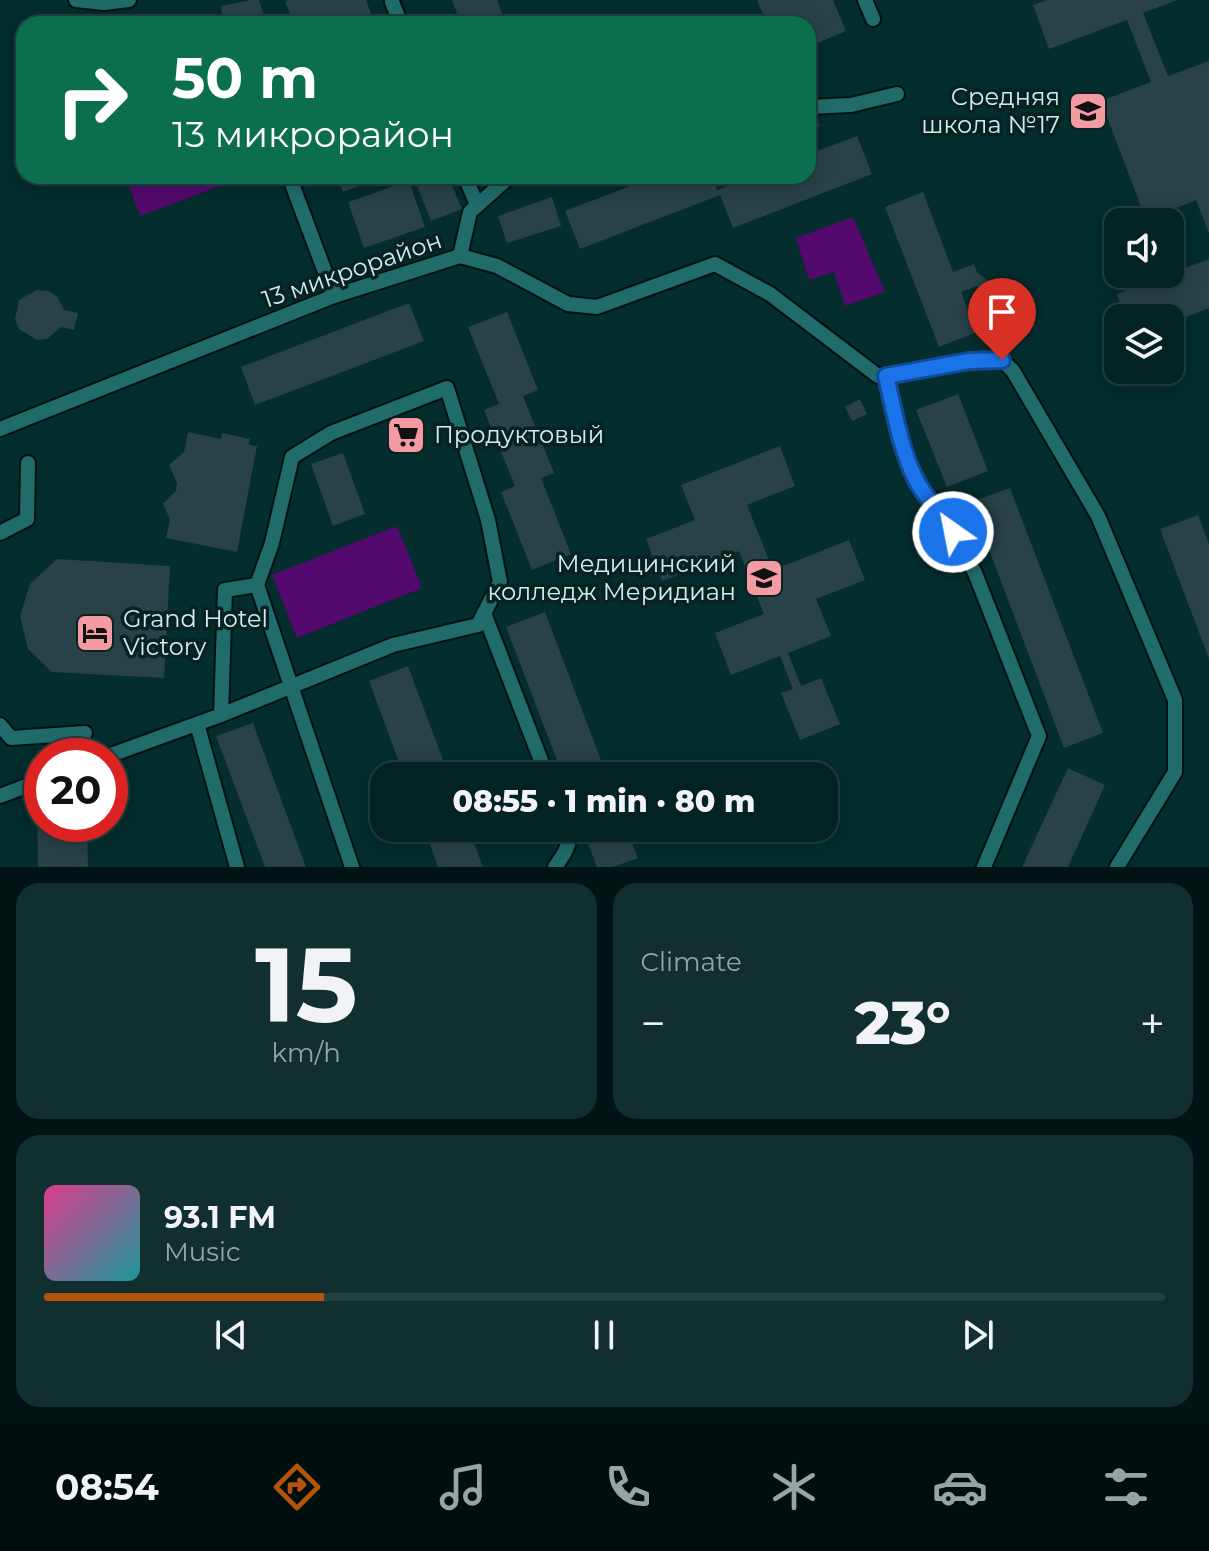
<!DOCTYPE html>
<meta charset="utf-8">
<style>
:root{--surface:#032222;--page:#112f2f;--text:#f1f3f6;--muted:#97a4a5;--line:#243f40;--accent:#b45309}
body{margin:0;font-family:Montserrat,sans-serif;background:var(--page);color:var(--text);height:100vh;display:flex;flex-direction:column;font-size:30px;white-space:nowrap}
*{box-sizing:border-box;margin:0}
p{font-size:26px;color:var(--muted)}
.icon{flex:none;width:44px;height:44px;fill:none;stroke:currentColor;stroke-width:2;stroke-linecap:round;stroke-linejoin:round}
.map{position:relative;height:867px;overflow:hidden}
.drawer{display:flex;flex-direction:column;gap:16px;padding:16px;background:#021313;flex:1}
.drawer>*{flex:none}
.guide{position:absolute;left:16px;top:16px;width:800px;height:168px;border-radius:24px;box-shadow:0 4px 20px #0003,0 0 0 2px var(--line);background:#0b6e4f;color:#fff;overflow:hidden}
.tools{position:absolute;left:1104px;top:208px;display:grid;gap:16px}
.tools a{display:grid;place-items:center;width:80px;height:80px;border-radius:16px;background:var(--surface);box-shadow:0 4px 20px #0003,0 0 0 2px var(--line);font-size:40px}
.speed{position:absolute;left:24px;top:738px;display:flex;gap:16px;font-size:40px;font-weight:700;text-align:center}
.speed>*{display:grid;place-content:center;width:104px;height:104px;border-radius:50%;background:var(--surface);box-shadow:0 4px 20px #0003,0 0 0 2px var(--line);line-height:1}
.speed .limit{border:12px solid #d22;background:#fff;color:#111}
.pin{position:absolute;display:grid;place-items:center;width:68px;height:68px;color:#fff;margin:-82px -34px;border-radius:50% 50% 50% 0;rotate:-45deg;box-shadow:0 0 8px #0007}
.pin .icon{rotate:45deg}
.me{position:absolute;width:88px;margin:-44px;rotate:327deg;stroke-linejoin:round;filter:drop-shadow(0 0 6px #0008)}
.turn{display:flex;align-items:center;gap:28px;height:168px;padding:0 24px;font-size:36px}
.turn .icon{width:104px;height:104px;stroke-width:2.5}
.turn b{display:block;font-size:56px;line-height:68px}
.big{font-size:60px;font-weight:800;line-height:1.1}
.drawer .card{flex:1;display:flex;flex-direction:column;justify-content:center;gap:12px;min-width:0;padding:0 28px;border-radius:24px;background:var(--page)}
.drawer .dial{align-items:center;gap:0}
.dial b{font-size:104px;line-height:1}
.song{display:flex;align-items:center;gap:24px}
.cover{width:96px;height:96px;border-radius:12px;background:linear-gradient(135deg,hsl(330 70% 55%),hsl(180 70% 35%))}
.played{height:8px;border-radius:4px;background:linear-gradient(90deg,var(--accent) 25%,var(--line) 25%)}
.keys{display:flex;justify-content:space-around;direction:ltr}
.heat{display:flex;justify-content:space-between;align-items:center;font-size:44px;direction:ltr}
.drawer .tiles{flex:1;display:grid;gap:16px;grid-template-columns:1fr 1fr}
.card:last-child{grid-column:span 2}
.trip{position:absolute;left:370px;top:762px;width:468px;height:80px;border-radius:24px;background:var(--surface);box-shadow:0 4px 20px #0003,0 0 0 2px var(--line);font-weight:800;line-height:80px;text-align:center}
.dock{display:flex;height:128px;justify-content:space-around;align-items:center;background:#010e0e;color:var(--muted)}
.dock .icon{width:56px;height:56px}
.dock .selected{color:var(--accent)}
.dock b{font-size:36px;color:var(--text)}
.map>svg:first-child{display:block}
.green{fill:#53096d}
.building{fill:#284248}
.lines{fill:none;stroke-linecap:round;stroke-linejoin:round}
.lane-casing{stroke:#001313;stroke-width:18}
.lane{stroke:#206c6b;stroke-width:14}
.route-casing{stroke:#114b97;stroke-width:20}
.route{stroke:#1a73e8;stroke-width:14}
.labels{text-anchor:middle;stroke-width:7;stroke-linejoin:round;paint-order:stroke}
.poi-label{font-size:24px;fill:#ccefee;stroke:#0a2121;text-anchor:end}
.street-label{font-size:24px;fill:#ccefee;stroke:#0a2121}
</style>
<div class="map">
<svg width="1209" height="867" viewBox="0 0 1209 867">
<rect width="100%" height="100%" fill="#042d2d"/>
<g class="green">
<polygon points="125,176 246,176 140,216"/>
<polygon points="853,217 885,292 845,306 834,272 809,280 796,238"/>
<polygon points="397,526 422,588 297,638 272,575"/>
</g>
<g class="building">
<polygon points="251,0 259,0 267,24 223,24 221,6"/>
<polygon points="289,0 366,0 375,24 294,24 285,1"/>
<polygon points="452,0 497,0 506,24 461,24"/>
<polygon points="757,0 833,0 846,31 808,47 808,24 767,24"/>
<polygon points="1047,0 1177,0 1143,13 1168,76 1209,61 1209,233 1196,200 1146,220 1101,101 1151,82 1127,20 1049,49 1033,5"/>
<polygon points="812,118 820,125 811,136 817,151 857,136 872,174 733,228 720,195 580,249 565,211 644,181 643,176 712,176 717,190 754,176 808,176 808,123"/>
<polygon points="337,176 387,176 343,192"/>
<polygon points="434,176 448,176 462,209 431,221 416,183"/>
<polygon points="409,181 425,227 364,248 348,202"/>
<polygon points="923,192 953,272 974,264 977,272 995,287 988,295 977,286 961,292 977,332 939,347 885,207"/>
<polygon points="552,197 561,226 507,243 498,216"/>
<polygon points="1209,259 1209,308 1170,323 1170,318 1126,318 1117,294"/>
<polygon points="37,290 48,291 57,296 64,310 78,313 74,330 61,327 47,339 37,340 19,329 15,320 19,300"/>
<polygon points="409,303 424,341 255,405 241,367"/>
<polygon points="507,312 538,390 523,396 554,473 541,478 571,554 532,570 501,492 515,486 484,410 499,404 468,327"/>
<polygon points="958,394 988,471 947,487 916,410"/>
<polygon points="860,399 867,414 852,421 845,407"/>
<polygon points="188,432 221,439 222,433 250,439 249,445 257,446 237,552 166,538 170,519 163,504 176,491 177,483 169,465 184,452"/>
<polygon points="780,446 795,486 747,505 773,570 849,540 865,580 816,599 831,636 788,653 801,686 821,678 840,724 800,740 781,693 793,689 780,656 731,675 715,633 764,614 739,551 662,581 646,539 695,520 681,485"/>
<polygon points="343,453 365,514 333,526 311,464"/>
<polygon points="1010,488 1103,733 1064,748 971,502"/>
<polygon points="1198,515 1209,544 1209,659 1160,529"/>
<polygon points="57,559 170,566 164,678 52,672 28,649 20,616 30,584"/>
<polygon points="545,612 607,776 563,776 506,627"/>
<polygon points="408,666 449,776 404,776 369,681"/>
<polygon points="253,723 306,867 265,867 216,736"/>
<polygon points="1068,768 1105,785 1068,867 1022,867"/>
<polygon points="37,806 42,806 42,824 87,824 88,867 38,867"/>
<polygon points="424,828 468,828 483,867 438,867"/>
<polygon points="582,828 626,828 638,858 613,867 597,867"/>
</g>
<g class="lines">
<g class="lane-casing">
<g id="lane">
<polyline points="76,0 104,3 129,0"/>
<polyline points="865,0 873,19"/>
<polyline points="392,2 401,24"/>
<polyline points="808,107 851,105 897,94"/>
<polyline points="289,176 334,296"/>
<polyline points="465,176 477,205"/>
<polyline points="460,256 470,212 510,176"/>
<polyline points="886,376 899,432 917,482 942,511 975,573 1039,736 984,867"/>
<polyline points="0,429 334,296 460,256 497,266 568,304 597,307 715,264 770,294 878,376 969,361 1002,360 1013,371 1098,516 1175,700 1175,772 1117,867"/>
<polyline points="0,533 27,519 28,463"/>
<polyline points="484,613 547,776"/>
<polyline points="221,715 393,645 478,625 500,582 488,520 447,388 331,433 292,457 272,543 257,585"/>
<polyline points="197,724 237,867"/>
<polyline points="0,725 11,738 85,733"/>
<polyline points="108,756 221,715 225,590 257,585 352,867"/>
<polyline points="0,796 42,780"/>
<path d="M555,867C563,856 573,842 568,828"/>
</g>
</g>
<use href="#lane" class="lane"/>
</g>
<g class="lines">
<g class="route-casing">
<path id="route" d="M953,532C943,513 925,498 916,480C900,448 894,410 886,376L969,361L1002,360"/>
</g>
<use href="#route" class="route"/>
</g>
<defs>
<g id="school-square" transform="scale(2)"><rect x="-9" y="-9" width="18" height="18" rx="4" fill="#f49aa2" stroke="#0a2121"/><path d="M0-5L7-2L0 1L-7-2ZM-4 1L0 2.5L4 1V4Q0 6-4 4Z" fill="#111"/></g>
<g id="supermarket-square" transform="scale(2)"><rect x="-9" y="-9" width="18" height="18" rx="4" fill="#f49aa2" stroke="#0a2121"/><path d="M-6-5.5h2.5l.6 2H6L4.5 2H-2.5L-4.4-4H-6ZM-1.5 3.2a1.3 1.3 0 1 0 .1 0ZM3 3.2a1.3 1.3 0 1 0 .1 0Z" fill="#111"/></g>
<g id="university-square" transform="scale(2)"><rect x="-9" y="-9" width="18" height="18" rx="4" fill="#f49aa2" stroke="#0a2121"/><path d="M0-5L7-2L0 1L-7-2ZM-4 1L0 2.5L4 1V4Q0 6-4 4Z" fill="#111"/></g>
<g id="hotel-square" transform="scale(2)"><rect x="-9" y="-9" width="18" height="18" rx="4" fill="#f49aa2" stroke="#0a2121"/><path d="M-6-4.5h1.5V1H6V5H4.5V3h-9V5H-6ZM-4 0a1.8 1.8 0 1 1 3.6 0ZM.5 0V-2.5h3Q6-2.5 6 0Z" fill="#111"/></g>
</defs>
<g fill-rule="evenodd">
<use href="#school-square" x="1088" y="111"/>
<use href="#supermarket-square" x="406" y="435"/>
<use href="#university-square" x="764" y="578"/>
<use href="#hotel-square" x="95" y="633"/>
</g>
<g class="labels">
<g class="poi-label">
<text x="1060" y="105">Средняя<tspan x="1060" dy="28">школа №17</tspan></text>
<text x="434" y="443" text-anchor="start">Продуктовый</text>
<text x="736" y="572">Медицинский<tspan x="736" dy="28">колледж Меридиан</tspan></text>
<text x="123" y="627" text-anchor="start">Grand Hotel<tspan x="123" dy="28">Victory</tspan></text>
</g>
<g class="street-label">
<text transform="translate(352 270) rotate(-19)" y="8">13 микрорайон</text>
</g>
</g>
</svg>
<div class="tools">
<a><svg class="icon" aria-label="sound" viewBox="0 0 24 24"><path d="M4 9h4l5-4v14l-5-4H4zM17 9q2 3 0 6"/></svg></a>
<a><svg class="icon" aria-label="layers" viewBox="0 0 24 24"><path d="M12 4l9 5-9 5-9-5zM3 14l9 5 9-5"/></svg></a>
</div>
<div class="speed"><div class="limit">20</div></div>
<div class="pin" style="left:1002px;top:360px;background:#d93025"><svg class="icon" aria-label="arrive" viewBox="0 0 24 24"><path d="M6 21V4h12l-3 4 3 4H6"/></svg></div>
<svg class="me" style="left:953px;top:532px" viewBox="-20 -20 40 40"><circle r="17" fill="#1a73e8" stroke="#fff" stroke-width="3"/><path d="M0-11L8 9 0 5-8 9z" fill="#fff"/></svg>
<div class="trip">08:55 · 1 min · 80 m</div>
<div class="guide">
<div class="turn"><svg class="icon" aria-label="right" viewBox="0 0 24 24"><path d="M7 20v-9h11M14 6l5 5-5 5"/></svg><div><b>50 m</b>13 микрорайон</div></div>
</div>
</div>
<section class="drawer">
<div class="tiles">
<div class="card dial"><b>15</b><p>km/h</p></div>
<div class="card"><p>Climate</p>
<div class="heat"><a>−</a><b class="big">23°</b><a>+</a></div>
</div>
<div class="card">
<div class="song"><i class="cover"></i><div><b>93.1 FM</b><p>Music</p></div></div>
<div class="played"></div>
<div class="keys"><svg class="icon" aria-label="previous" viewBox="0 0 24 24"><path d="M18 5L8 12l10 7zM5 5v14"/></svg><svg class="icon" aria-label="pause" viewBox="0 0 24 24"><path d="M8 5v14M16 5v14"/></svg><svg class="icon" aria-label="next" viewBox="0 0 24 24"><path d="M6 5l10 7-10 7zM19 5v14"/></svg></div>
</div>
</div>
</section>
<nav class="dock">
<b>08:54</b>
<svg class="icon selected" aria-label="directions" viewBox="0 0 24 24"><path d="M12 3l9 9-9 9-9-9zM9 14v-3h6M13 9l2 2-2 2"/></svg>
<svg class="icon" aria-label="music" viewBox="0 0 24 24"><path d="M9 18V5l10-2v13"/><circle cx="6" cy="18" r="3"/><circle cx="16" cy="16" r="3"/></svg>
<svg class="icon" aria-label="phone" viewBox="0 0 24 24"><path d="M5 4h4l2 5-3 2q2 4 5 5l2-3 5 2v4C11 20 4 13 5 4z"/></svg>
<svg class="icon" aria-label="climate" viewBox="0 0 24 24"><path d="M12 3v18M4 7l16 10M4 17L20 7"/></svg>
<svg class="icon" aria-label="car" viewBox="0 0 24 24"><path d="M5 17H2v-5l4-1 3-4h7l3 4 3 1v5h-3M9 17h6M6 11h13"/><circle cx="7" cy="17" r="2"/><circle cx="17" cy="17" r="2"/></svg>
<svg class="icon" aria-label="filters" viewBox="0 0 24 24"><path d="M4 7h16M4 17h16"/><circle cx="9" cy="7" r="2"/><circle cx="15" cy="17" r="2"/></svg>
</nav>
